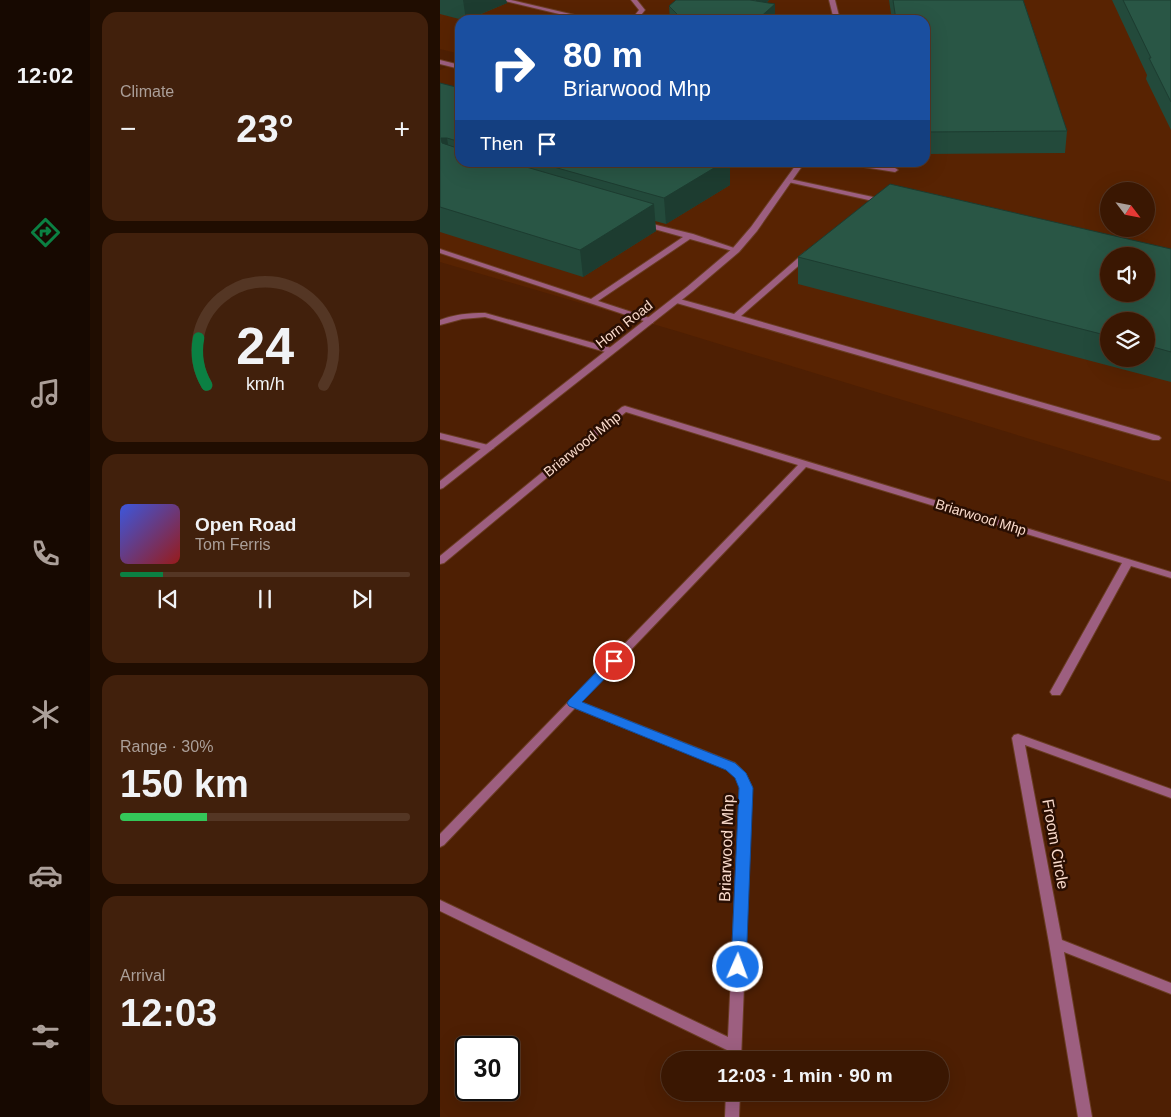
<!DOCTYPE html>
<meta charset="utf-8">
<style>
:root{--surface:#3a1702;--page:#41200c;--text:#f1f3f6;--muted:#ab9f99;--line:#543624;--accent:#0b8043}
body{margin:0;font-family:Helvetica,sans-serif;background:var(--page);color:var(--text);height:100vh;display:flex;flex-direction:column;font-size:19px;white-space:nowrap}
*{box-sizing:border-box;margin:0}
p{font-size:16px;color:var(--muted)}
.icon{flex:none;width:28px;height:28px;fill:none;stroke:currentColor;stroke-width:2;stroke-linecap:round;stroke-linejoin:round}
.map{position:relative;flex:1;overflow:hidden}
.details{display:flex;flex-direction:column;gap:12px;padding:12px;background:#200d01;width:350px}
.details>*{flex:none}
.hud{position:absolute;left:15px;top:15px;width:475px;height:152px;border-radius:15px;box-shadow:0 5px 20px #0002,0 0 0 1px var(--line);background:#1a4fa0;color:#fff;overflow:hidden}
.needle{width:32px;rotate:122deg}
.tools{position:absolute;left:660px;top:182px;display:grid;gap:10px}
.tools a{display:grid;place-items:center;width:55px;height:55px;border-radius:50%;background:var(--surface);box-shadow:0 5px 20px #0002,0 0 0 1px var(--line);font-size:25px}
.speed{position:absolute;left:15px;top:1036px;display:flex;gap:10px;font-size:25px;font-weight:700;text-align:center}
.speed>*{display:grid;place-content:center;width:65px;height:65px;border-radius:50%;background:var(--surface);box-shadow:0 5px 20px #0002,0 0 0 1px var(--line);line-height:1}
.speed .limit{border:2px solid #111;border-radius:8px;background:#fff;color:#111}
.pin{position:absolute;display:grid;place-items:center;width:42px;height:42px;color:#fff;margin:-21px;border:2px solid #fff;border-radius:50%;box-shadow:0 1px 5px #0007}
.me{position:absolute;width:55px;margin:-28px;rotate:2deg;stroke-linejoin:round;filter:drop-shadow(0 0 4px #0008)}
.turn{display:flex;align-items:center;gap:18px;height:105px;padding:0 25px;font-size:22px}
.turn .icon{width:65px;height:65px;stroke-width:2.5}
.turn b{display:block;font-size:35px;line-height:42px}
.then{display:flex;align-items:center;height:48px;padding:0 25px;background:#0003;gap:10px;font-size:19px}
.big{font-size:38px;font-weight:600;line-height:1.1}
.details .card{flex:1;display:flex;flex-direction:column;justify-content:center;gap:8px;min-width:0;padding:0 18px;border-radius:15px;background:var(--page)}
.details .dial{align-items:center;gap:0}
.dial svg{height:130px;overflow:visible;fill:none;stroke:var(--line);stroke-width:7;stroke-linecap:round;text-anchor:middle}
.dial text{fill:var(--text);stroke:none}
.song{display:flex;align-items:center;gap:15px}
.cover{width:60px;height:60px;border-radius:8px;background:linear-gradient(135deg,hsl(230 70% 55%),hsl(0 70% 35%))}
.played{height:5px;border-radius:2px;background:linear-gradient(90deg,var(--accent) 15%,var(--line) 15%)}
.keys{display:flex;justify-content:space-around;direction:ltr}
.heat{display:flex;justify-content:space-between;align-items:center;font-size:28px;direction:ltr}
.charge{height:8px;border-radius:4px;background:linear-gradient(90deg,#34c759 30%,var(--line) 0)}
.trip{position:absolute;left:221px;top:1051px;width:288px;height:50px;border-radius:25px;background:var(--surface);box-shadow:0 5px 20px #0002,0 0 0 1px var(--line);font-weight:600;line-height:50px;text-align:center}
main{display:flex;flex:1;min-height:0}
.tab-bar{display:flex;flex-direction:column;width:90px;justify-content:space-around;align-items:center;background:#170901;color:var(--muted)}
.tab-bar .icon{width:35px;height:35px}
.tab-bar .active{color:var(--accent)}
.tab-bar b{font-size:22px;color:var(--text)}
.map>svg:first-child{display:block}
.built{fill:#582302;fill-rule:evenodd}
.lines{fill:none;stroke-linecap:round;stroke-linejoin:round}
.service-casing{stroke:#6a3d23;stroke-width:2}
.minor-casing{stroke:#6a3d23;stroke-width:2}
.tertiary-casing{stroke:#6a3d23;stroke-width:2}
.service{fill:#9d5f80;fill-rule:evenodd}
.minor{fill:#9d5f80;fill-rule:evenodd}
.tertiary{fill:#9d5f80;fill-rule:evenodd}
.wall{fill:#234a3b;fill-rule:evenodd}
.shaded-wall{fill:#1d3c30}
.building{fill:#295645;stroke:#1d3c30;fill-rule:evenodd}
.route{fill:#1a73e8;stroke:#114b97}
.labels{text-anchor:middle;stroke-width:5;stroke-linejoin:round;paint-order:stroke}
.street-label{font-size:14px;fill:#fadbcc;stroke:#290e02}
.near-street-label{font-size:16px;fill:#fadbcc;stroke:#290e02}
</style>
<main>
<nav class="tab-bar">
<b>12:02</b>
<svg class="icon active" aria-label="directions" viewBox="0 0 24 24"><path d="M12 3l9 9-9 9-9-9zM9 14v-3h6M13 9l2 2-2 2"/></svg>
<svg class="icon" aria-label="music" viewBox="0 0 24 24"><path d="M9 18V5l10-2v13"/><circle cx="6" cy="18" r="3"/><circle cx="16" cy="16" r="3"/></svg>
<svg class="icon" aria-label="phone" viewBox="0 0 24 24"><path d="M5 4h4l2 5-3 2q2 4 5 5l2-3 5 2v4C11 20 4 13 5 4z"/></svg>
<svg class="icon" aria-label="climate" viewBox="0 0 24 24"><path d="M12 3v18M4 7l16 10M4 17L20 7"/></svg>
<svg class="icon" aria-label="car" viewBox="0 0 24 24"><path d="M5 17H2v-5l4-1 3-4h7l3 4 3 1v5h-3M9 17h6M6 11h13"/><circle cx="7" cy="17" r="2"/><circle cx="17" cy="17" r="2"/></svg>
<svg class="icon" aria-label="filters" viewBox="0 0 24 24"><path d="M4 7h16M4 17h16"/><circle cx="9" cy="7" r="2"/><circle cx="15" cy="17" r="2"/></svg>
</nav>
<section class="details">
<div class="card"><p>Climate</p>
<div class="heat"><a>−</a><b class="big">23°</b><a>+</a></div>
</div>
<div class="card dial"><svg viewBox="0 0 100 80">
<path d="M14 69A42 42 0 1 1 86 69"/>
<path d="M14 69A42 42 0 0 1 9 40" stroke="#0b8043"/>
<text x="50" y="56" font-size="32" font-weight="700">24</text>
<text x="50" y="72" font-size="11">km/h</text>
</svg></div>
<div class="card">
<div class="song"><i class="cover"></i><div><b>Open Road</b><p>Tom Ferris</p></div></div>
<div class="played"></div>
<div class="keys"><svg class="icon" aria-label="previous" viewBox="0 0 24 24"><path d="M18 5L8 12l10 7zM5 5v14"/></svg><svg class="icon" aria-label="pause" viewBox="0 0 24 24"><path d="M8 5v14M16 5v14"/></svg><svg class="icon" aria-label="next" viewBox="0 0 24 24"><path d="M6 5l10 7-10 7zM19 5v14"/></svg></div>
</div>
<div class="card"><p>Range · 30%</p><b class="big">150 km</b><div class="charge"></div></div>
<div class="card"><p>Arrival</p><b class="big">12:03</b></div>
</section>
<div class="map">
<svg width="731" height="1117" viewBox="0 0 731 1117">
<rect width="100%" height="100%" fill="#4e1f03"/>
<path class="built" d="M0,0H731V482L240,332L0,262V70L20,61V162H485V20H20V54L0,49ZM669,191H706V229H669ZM669,256H706V294H669ZM669,321H706V359H669Z"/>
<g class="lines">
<g class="service-casing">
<g id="service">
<polygon points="61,0 71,0 139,16 136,18"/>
<polygon points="191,0 197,0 205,10 197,20 191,20 199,10"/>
<polygon points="323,15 347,18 350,20 321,18 321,16"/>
<polygon points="346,162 359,162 364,165 361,167"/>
<polygon points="392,162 414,162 455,168 458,170 455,172"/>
<polygon points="350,179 442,199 446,201 442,203 348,182 348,180"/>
<polygon points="200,221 253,234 300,250 296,252 250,239 158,301 213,319 213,323 210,323 0,253 0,249 151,299 243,237 200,225"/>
<polygon points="365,252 368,252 372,254 301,316 719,436 721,438 719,440 713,440 233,302 232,300 236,298 294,314"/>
<path d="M45,313L175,349L176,351L172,353H169L45,317L22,319L0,325V320C15,314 29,313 45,313Z"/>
<polygon points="0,433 52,446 54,448 49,451 0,439"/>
</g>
</g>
<g class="minor-casing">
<g id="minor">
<polygon points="185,406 731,572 731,578 691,566 622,692 620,695 612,695 610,692 682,563 366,467 141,702 295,763 305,773 312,787 301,1060 287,1060 287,1050 0,911 0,900 288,1037 300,787 296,778 287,769 135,708 4,845 0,847 0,834 358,465 186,412 4,563 0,564 0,556 182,407"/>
<polygon points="578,734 731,789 731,798 585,745 622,940 731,983 731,994 624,952 652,1117 638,1117 609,943 572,738 574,735"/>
<polygon points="286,1092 300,1092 299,1117 285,1117"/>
</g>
</g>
<g class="tertiary-casing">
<g id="tertiary">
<polygon points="389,0 395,0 400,20 394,20"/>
<polygon points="0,60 20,65 20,69 0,64"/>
<polygon points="358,162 365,162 317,231 299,252 253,291 3,488 0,489 0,481 247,287 293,248 311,227"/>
</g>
</g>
<use href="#service" class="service"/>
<use href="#minor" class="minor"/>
<use href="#tertiary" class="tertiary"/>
</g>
<g class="wall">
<polygon points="0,0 66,0 67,3 27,20 23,20 0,14"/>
<polygon points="236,0 329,0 327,2 335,20 230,20 229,6"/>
<polygon points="449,0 583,0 627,131 625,153 485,154 485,20 452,20"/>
<polygon points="672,0 731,0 731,130 706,79 707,75"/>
<polygon points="0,83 20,88 20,162 290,162 290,185 226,224 215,221 216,231 143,277 0,232"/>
<path d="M731,249V382L358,284V257ZM669,321H706V359H669Z"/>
</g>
<g class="shaded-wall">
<polygon points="23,0 66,0 67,3 26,20"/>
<polygon points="316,0 329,0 317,13"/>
<polygon points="335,4 335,20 317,20"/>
<polygon points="1,138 7,138 11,163 5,164"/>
<polygon points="284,162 290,162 290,185 226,224 224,198"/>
<polygon points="214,204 216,231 143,277 140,250"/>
</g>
<g class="building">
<polygon points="236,0 310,0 335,4 317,20 243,20 229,6"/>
<polygon points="453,0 583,0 627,131 485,132 485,20 456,20"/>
<polygon points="683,0 731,0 731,102 709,58 711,58"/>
<polygon points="0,83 20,88 20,142 7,138 1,138 2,143 20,149 20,162 69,162 214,204 140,250 0,207"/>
<polygon points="96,162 284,162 224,198"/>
<path d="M450,184L731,249V352L706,345V321H669V336L358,257ZM669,256H706V294H669Z"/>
</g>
<polygon class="route" points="174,657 179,658 181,661 179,664 142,702 295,763 306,773 313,788 306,967 304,971 298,973 293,971 291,967 299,788 295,778 286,770 129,706 127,703 129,700 170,658"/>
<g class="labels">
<g class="street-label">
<text transform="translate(184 324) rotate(-38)" y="5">Horn Road</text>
<text transform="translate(142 444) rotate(-39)" y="5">Briarwood Mhp</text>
<text transform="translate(541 517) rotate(17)" y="5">Briarwood Mhp</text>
</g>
<g class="near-street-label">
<text transform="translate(616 844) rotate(80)" y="6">Froom Circle</text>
<text transform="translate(286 848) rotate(-88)" y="6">Briarwood Mhp</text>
</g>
</g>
</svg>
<div class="tools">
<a><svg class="needle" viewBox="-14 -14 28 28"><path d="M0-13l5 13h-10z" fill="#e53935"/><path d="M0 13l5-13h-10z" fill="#ab9f99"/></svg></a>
<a><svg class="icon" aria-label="sound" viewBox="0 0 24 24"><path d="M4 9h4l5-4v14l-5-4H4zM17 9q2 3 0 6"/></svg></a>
<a><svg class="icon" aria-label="layers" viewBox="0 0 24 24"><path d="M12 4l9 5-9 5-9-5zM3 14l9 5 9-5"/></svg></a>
</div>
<div class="speed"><div class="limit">30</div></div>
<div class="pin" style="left:174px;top:661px;background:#d93025"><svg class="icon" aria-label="arrive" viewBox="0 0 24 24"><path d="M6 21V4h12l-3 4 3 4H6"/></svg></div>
<svg class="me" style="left:298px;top:967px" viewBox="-20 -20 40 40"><circle r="17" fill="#1a73e8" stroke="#fff" stroke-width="3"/><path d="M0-11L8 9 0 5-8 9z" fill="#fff"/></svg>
<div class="trip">12:03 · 1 min · 90 m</div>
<div class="hud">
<div class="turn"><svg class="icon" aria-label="right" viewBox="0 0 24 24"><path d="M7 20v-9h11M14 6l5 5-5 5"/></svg><div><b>80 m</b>Briarwood Mhp</div></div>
<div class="then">Then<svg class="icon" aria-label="arrive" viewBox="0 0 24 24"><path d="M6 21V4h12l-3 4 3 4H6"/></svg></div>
</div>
</div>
</main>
